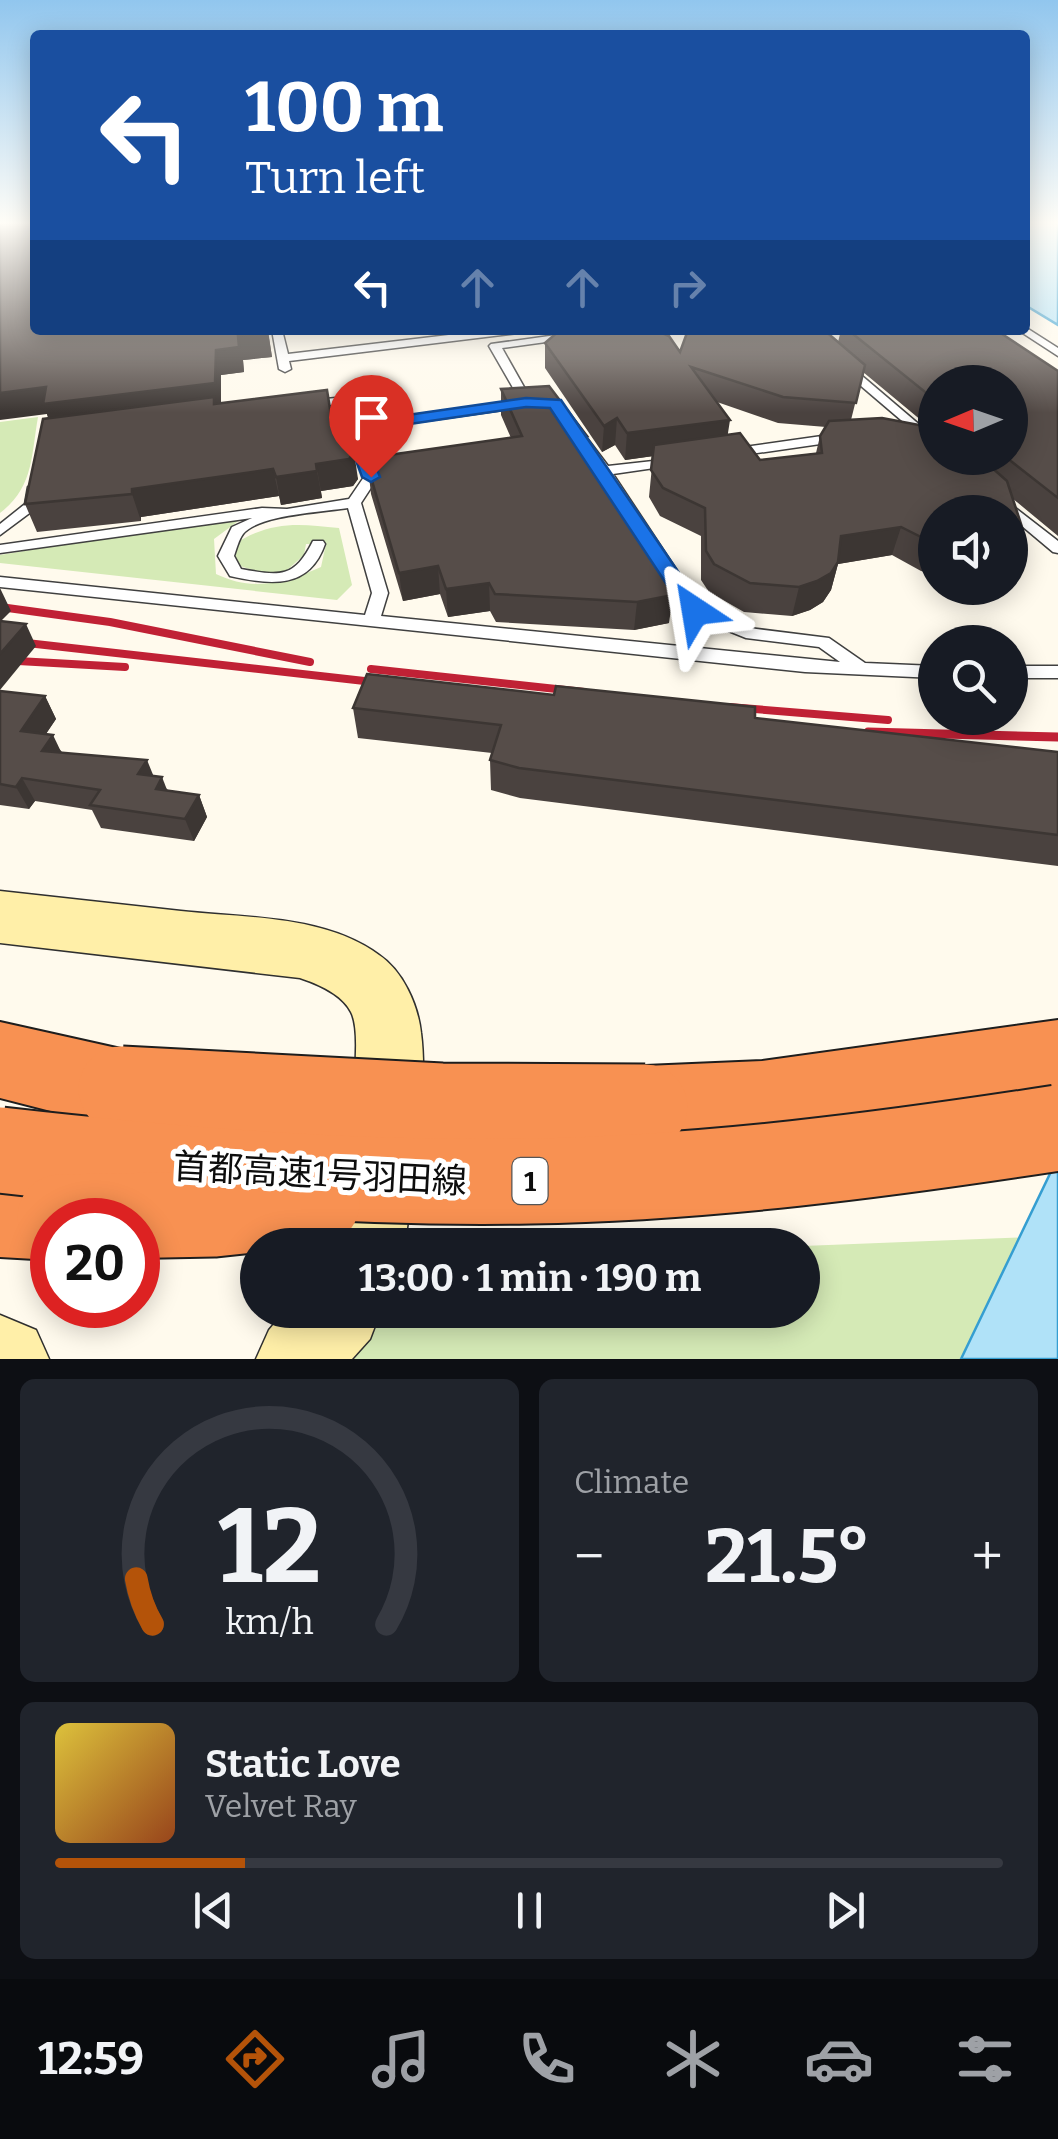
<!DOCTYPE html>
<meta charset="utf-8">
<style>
:root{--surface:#171b24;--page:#20242c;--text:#f1f3f6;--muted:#9ea1a6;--line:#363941;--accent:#b45309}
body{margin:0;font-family:Bitter,"Noto Sans JP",serif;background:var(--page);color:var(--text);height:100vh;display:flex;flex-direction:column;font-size:38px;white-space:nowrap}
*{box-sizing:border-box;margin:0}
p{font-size:32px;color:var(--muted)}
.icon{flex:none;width:55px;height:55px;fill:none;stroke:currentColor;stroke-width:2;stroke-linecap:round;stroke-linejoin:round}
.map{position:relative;height:1359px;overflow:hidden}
.side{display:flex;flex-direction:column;gap:20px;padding:20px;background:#0d0f14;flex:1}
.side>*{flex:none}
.hud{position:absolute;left:30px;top:30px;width:1000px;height:305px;border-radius:10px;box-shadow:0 5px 25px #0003;background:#1a4fa0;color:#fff;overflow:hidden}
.needle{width:65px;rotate:268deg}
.fabs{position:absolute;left:918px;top:365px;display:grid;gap:20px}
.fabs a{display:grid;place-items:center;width:110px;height:110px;border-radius:50%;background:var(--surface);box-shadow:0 5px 25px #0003;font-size:50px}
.speed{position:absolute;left:30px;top:1198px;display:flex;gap:20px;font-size:50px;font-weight:700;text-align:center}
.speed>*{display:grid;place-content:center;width:130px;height:130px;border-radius:50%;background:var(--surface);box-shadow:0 5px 25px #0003;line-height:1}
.speed .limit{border:15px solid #d22;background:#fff;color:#111}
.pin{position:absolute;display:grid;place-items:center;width:85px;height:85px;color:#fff;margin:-102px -42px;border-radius:50% 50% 50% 0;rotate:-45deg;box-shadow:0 0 10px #0007}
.pin .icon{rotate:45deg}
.me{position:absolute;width:110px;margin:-55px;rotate:327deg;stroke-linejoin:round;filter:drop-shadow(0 0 8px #0008)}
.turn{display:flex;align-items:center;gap:35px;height:210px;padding:0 50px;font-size:45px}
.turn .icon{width:130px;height:130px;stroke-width:2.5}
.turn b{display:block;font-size:70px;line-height:85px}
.lanes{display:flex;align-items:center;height:95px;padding:0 50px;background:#0003;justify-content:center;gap:50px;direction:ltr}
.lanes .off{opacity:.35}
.big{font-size:75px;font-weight:700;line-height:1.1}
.side .widget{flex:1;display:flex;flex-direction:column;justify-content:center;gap:15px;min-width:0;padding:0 35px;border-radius:15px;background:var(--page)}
.side .dial{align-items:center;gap:0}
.dial svg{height:260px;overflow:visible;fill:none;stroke:var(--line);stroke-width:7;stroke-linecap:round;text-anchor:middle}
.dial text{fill:var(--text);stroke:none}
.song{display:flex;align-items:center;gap:30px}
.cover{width:120px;height:120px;border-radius:15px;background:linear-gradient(135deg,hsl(50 70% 55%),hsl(20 70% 35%))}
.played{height:10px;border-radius:5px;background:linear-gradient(90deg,var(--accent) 20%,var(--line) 20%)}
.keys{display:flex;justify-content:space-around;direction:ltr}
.heat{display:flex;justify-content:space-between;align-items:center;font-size:55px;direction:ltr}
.side .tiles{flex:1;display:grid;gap:20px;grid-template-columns:1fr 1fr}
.widget:last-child{grid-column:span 2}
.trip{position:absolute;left:240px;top:1228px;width:580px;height:100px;border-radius:50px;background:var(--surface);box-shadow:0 5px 25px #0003;font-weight:700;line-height:100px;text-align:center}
.tabs{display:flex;height:160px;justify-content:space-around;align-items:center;background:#090b0e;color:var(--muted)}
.tabs .icon{width:70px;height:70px}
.tabs .current{color:var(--accent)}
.tabs b{font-size:45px;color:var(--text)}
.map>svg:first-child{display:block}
.green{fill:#d5eab6}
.water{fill:#b0e2f8;stroke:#359ed1;stroke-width:2.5}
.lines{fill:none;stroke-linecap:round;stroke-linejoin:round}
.lane-casing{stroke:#404040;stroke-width:3}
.secondary-casing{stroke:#2f2f2f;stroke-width:3}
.highway-casing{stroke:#1e1e1e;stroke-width:4}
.lane{fill:#fff;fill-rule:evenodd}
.secondary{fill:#ffefa8;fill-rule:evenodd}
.highway{fill:#f89152;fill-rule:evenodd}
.rail-far1{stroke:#c02135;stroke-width:8}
.rail{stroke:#c02135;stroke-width:9}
.highway-bridge-casing{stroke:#1e1e1e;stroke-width:89;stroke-linecap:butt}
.highway-bridge{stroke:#f89152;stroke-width:85}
.wall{fill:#4a423f;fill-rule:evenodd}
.shaded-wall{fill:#3c3633}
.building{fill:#564d49;stroke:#3c3633;stroke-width:2.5}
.route{fill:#1a73e8;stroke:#114b97;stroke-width:2.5}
.labels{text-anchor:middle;stroke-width:10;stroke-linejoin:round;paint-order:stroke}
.shield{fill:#fff;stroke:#565656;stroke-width:2.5}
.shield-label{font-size:28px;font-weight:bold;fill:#0d0d0d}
.near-street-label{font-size:35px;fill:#0d0d0d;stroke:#fff}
</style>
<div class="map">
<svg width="1058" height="1359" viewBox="0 0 1058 1359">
<rect width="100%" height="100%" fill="#fffaed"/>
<g class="green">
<path d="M38,417C31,456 34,487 0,513V422Z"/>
<path d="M219,519H241L214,539L216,574C253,592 285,583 321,567L326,544H306L304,555L285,572H259L240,566L231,546C270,521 295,523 339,528L352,585L337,600L0,563V555Z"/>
<polygon points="1058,1236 1000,1359 346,1359 375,1310 802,1310 803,1246"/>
</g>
<g class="water">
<polygon points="1025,223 1058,223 1058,325 1025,305"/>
<polygon points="1058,1157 1058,1359 961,1359"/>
</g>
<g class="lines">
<g class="lane-casing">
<g id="lane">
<polygon points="1025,327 1058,348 1058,356 1018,330 1025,330"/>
<polygon points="272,330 282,330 288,354 491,330 523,330 518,333 289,361 291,369 285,372 279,369"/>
<path d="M571,333L576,336L575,338L502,348L533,403L531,406L360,430L378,477L361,503L388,593L381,616L840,662L819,647L746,638L689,615L567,428L573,424L577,425L608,466L680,458L682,461L675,465L613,474L701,607L749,628L829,638L865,663L935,666V678L805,672L0,587V577L365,615L372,593L348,508C322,512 258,515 243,534C239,539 236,550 234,556L241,569C280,576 294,579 313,541H323L325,544C309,590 270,585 230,576L218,556L232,527L252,518L0,553V545L262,508L287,509L349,499L364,477L337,404L309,408L303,404L305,401L346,397L357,423L520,400L489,346L491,344Z"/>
<polygon points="840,364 848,364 935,438 935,449 840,368"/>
<polygon points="843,433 849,437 848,440 730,457 723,453 730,449"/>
<polygon points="35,483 42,487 39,506 0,535 0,524 25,504 28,487"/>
<polygon points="1000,496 1058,541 1058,553 1053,552 1010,516 1010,512 1006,512 993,500"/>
<rect x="1010" y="666" width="48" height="12"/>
</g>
</g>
<g class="secondary-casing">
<g id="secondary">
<path d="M0,891C60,898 121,904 181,911C245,918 325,915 379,955C403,971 418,1005 421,1033C429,1094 412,1182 405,1245H327C334,1201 369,1046 351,1012C342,994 318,984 300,978L0,943Z"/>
<polygon points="286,1310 381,1310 370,1339 352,1359 256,1359 269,1330"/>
<polygon points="0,1315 36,1330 49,1359 0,1359"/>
</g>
</g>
<g class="highway-casing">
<g id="highway">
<polygon points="1058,1020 1058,1096 762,1141 645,1148 616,1136 604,1107 616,1078 645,1066 762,1061"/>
<polygon points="0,1022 121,1049 149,1061 161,1089 149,1117 121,1129 0,1098"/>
<polygon points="0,1169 60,1173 91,1186 103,1220 52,1220 52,1260 0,1257"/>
</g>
</g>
<use href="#lane" class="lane"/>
<use href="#secondary" class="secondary"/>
<use href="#highway" class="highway"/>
<g class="rail-far1">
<polyline points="0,607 110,622 310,662"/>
<polyline points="0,640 391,684"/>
<polyline points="0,660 125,667"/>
<polyline points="371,669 584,692"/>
<polyline points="729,707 888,720"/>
</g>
<polyline class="rail" points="868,732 1058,737"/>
<g class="highway-bridge-casing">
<g id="highway-bridge">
<polyline points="121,1089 441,1106 645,1107"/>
<path d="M0,1150C176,1170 353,1184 530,1181C707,1178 883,1155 1058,1128"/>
<polyline points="60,1217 214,1214 317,1203"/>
</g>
</g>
<use href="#highway-bridge" class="highway-bridge"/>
</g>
<g class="wall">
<polygon points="268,330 272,357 243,360 244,372 221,375 221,404 331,415 358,479 353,486 321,491 322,498 281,505 279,496 141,517 141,521 37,532 25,504 48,418 47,414"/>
<path d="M841,330H996L1058,371V536L1012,498L1023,530L1010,559V512H935V574L921,571L892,555L838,564L831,590L823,602L810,610L792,616L744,612L709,592L701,580V536L660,516L649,497L653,456L625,460L615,445L602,452L545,368V343L680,352L838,342ZM863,372L928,426L851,420ZM935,382L1010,458H935ZM717,402L778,423L826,427L820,436L816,453L760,460L727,435Z"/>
<polygon points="501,389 587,436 587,451 669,623 634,630 496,622 490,611 448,617 440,594 403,601 371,494 368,467 511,438 501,415"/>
<polygon points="0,691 45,696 56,719 46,734 62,752 153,776 168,790 199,795 207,817 194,841 101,828 92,810 35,801 29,809 0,805"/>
<polygon points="353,708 755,718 1058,752 1058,866 520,798 491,790 490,760 492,753 358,738"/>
</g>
<g class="shaded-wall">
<polygon points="268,332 272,357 243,360 244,372 221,375 221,408 53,430 47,414 0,420 0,393 216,350 238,336"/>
<polygon points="617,418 615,445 602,452 604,426"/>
<polygon points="730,420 726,446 625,460 627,433"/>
<polygon points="354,452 358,479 353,486 321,491 316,464"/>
<polygon points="273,469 279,496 141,517 141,521 132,494 132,489"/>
<polygon points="317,471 322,498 281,505 276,477"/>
<polygon points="901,527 892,555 838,564 831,590 823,602 810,610 792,616 799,587 841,536"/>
<polygon points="1023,530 1010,559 1010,544"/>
<polygon points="438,566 440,594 403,601 399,573"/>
<polygon points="489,583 490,611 448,617 446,589"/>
<polygon points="0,588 11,611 0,622"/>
<polygon points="673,595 669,623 634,630 637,602"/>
<polygon points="26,624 36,646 0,690 0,654"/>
<polygon points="45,696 56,719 32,754 21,731"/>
<polygon points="53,735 64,758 42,751"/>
<polygon points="147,760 156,782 138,774"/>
<polygon points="162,777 171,800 156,789"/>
<polygon points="22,778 35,801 29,809 16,787"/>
<polygon points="199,795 207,817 194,841 185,819"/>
</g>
<g class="building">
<polygon points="0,223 35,223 35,330 268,330 268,332 238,336 239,347 216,350 215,383 43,404 46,387 0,393"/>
<polygon points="560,330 655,330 669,336 680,352 688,330 824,330 865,365 856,403 783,397 691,367 730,420 627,433 617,418 604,426 545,343"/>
<polygon points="848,330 996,330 1058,371 1058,498 1007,458 1010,458 1010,382 935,382 935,400"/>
<polygon points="549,386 587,436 578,436 673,595 637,602 495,594 489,583 446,589 438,566 399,573 368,467 375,457 522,436 501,389"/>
<polygon points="327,390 331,415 343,413 354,452 349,459 316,464 317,471 276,477 273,469 132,489 132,494 25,504 43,419 214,397 214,404"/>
<polygon points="882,418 935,428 935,458 981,458 1007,481 1023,530 1016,541 1010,544 1010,512 935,512 935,544 901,527 841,536 838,562 831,573 817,581 799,587 750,583 714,564 706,551 705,508 663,488 651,470 654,445 740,433 760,460 822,453 820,436 829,421"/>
<polygon points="0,621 26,624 0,654"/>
<polygon points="367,674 554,695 556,686 755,707 755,718 1058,752 1058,835 519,768 490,760 501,725 353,708"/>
<polygon points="0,691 45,696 21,731 53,735 42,751 147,760 138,774 162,777 156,789 199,795 185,819 90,805 100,790 22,778 16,787 0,784"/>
</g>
<linearGradient id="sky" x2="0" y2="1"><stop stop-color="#91c6ee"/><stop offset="0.54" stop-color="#fffdf7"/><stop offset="1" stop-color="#fffdf7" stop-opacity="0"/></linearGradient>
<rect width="1058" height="413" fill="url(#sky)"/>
<polygon class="route" points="526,398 561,400 705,611 702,615 687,615 550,408 526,407 362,431 380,477 371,482 362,477 344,428 352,423"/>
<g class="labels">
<rect class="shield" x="512.5" y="1158" width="35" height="46" rx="8"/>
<g class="shield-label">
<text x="530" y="1191">1</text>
</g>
<g class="near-street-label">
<text transform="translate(320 1174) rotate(3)" y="12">首都高速1号羽田線</text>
</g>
</g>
</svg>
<div class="fabs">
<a><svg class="needle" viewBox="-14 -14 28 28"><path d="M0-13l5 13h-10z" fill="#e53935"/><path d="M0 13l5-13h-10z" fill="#9ea1a6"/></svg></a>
<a><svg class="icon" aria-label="sound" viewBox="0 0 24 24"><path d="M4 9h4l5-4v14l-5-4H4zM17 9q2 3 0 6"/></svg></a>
<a><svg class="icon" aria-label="search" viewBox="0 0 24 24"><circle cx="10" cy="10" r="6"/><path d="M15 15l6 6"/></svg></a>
</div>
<div class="speed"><div class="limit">20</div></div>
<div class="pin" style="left:371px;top:477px;background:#d93025"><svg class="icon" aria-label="arrive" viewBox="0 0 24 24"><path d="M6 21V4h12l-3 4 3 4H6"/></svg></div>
<svg class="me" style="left:695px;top:611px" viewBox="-20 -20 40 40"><path d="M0-17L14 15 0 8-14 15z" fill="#1a73e8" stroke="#fff" stroke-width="4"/></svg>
<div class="trip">13:00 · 1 min · 190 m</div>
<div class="hud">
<div class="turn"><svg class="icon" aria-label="left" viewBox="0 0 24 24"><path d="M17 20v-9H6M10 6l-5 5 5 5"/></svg><div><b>100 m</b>Turn left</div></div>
<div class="lanes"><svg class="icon" aria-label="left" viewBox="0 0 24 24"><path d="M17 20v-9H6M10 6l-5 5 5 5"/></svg><svg class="icon off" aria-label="ahead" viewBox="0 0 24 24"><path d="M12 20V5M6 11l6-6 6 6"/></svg><svg class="icon off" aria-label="ahead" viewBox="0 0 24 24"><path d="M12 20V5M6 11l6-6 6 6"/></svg><svg class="icon off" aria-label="right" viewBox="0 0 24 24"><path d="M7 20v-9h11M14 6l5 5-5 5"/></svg></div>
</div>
</div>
<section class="side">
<div class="tiles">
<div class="widget dial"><svg viewBox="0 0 100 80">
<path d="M14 69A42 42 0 1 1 86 69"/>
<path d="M14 69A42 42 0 0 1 9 55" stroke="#b45309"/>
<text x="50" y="56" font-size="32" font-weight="700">12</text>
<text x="50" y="72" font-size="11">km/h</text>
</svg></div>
<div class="widget"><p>Climate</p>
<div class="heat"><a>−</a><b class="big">21.5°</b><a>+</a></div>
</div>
<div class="widget">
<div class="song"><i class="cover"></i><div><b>Static Love</b><p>Velvet Ray</p></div></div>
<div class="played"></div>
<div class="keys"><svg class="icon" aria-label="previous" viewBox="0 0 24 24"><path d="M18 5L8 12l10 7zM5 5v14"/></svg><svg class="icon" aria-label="pause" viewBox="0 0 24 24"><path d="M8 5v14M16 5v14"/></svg><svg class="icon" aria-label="next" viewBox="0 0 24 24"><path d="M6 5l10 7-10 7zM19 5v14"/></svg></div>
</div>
</div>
</section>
<nav class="tabs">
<b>12:59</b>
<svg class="icon current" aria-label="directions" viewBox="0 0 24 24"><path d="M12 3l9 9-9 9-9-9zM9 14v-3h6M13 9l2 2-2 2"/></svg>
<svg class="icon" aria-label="music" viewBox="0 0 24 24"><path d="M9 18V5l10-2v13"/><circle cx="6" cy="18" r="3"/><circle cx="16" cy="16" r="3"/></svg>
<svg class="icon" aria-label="phone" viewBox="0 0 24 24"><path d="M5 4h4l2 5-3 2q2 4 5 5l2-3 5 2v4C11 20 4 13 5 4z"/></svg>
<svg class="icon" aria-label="climate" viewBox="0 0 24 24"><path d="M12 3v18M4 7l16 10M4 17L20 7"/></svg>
<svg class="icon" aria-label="car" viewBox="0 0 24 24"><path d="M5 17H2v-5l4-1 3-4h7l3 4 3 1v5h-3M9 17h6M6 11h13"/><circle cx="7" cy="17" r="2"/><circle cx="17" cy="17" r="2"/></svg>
<svg class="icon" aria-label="filters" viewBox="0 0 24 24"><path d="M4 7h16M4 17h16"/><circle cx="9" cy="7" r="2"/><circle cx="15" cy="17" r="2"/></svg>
</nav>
